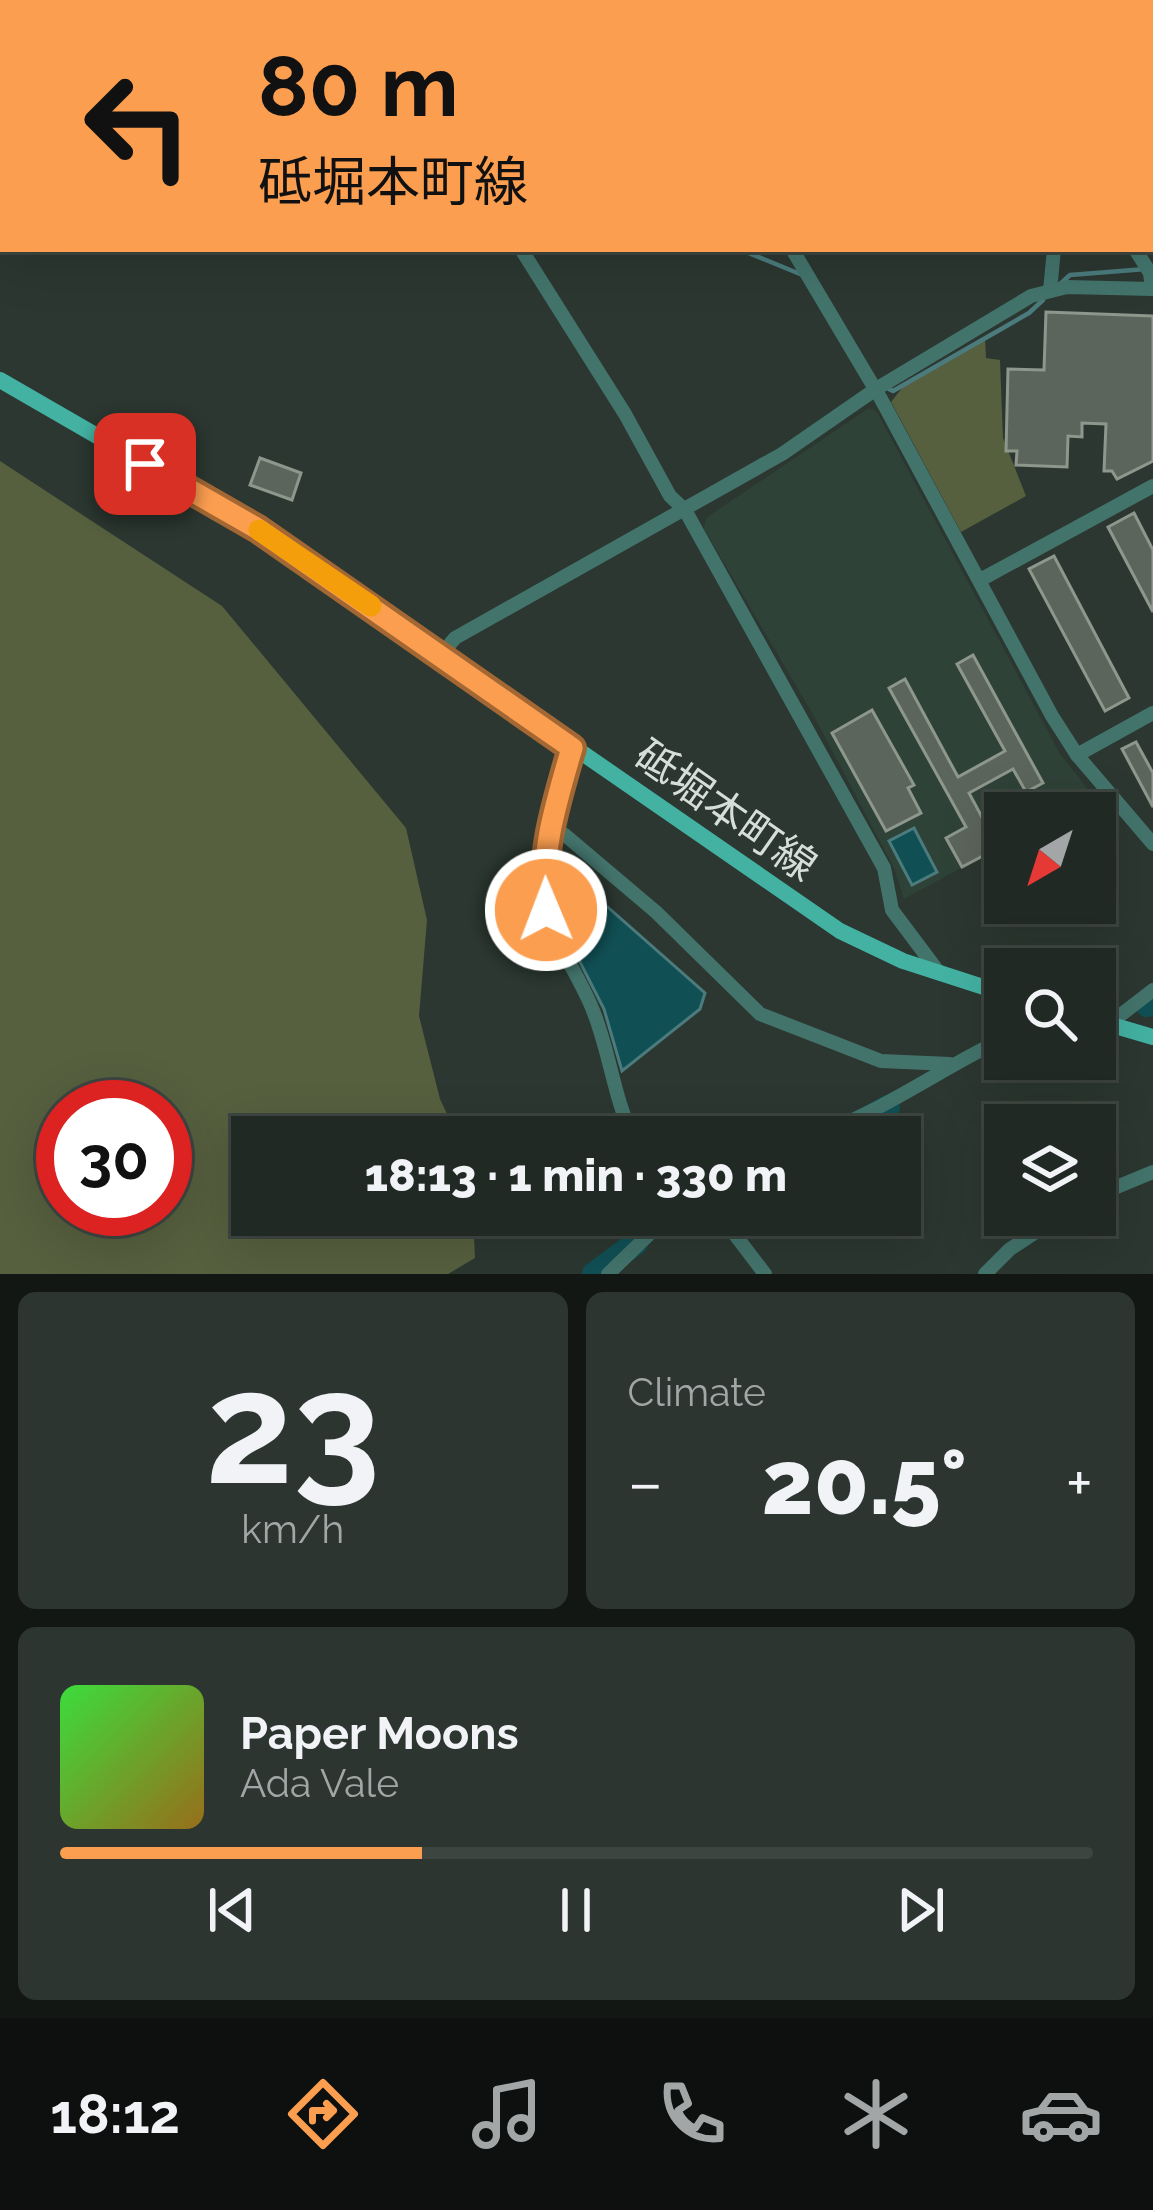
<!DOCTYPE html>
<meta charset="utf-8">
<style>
:root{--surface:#202924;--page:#2d3531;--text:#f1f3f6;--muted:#a2a6a6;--line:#3d4541;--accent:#fb9e50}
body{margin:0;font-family:Raleway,"Noto Sans JP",sans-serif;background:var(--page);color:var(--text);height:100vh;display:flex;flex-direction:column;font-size:45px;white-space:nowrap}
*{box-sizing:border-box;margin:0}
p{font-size:39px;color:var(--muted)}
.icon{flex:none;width:66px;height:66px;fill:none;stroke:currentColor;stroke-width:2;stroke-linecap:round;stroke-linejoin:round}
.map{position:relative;height:1274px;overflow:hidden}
.side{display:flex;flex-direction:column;gap:18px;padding:18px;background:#121714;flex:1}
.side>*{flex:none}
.banner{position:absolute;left:0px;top:0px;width:1155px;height:252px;box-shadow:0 12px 48px #0002,0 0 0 3px var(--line);background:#fb9e50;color:#111;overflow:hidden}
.needle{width:78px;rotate:219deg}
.buttons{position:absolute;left:984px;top:792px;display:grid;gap:24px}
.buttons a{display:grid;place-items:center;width:132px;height:132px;border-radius:0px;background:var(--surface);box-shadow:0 12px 48px #0002,0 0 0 3px var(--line);font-size:60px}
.speed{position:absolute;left:36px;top:1080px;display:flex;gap:24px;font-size:60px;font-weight:700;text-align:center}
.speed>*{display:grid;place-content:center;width:156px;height:156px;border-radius:50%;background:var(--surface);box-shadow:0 12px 48px #0002,0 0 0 3px var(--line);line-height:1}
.speed .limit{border:18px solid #d22;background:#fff;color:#111}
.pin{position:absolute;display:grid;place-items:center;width:102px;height:102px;color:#fff;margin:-51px;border-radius:24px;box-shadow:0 6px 18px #0006}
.me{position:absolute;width:132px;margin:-66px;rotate:359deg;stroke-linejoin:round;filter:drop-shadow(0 0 9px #0008)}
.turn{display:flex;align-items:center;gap:42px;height:252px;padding:0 60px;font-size:54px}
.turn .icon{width:156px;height:156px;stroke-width:2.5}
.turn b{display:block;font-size:84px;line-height:102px}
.big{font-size:90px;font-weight:800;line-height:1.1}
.side .widget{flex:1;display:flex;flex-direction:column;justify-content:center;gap:18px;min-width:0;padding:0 42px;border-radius:18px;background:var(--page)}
.side .dial{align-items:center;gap:0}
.dial b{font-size:156px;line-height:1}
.song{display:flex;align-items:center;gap:36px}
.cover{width:144px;height:144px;border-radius:18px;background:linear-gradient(135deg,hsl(120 70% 55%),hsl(40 70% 35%))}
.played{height:12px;border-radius:6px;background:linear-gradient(90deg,var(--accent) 35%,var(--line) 35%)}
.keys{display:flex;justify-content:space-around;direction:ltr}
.heat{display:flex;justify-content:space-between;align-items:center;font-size:66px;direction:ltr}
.side .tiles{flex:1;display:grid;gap:18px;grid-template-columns:1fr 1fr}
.widget:last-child{grid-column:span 2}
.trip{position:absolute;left:231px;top:1116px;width:690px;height:120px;border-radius:0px;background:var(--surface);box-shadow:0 12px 48px #0002,0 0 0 3px var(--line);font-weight:800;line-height:120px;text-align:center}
.tab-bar{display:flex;height:192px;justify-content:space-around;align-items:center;background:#0d100e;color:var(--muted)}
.tab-bar .icon{width:84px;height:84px}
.tab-bar .on{color:var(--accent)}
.tab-bar b{font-size:54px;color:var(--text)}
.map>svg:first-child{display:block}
.built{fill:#2f4238}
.green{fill:#565f3e;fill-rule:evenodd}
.water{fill:#105055;stroke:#4b7b7d;stroke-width:3}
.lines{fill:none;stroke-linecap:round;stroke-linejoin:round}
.stream{stroke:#4b7b7d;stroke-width:4.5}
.river{stroke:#105055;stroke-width:24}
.building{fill:#5c655b;stroke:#8e978c;stroke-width:3}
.minor{stroke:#43746c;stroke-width:14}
.major{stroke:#43b2a3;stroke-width:16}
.rail{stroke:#a7b0ab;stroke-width:4.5;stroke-dasharray:18 9;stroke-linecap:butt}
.route-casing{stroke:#a36734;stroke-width:30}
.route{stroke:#fb9e50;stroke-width:21}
.slow{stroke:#f59e0b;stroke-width:21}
.labels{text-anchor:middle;stroke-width:9;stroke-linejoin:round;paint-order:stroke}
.street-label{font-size:42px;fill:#d6deda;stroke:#2b3730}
</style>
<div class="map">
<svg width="1153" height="1274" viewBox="0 0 1153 1274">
<rect width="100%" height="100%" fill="#2b3730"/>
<polygon class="built" points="869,408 877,412 1060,754 1091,793 1090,799 1063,813 1005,813 1005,844 904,899 894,868 811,711 704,529 706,518"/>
<g class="green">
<polygon points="985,338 986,358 1000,360 1003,438 1026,496 961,532 891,402 902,388"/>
<path d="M0,461L222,606L406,828L427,920L419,1016L440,1099L458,1137H252V1215H473L475,1258L448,1274H0ZM63,1107H165V1209H63Z"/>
</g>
<g class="water">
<polygon points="914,828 937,872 912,885 889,841"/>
<polygon points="585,887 705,993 700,1009 622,1071 604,1009 556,915"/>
</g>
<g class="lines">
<g class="stream">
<polyline points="413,0 415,3"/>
<polyline points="739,249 800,274"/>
<polyline points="1060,284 1070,275 1146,269"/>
<polyline points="889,389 893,391 1029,313 1043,300"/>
</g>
<g class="river">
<polyline points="1147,1005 1153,1002"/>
<polyline points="832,1137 888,1107"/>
<polyline points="594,1274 636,1243"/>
</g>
</g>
<g class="building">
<polygon points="1046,312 1153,316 1153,461 1117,479 1112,471 1104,471 1106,424 1082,423 1082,437 1068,436 1067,467 1016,465 1017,451 1006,451 1008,369 1044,370"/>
<polygon points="260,458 301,473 292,500 250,485"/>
<polygon points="1134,513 1153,550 1153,612 1108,527"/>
<polygon points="1054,556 1129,698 1105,711 1029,569"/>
<polygon points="973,655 1043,783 1026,792 1013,769 969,793 983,819 1005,807 1005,844 962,867 946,838 966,827 889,688 905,679 958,777 1005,751 957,664"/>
<polygon points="872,710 914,785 908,788 921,813 886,831 832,733"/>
<polygon points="1136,742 1153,773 1153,807 1122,749"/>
</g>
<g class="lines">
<g class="minor">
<polyline points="401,0 403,3"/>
<polyline points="569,0 570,3"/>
<polyline points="905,0 906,3"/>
<polyline points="1109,0 1111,3"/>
<polyline points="855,3 861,0"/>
<polyline points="1152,88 1153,90"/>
<polyline points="0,137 3,137"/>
<polyline points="1152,185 1153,184"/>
<polyline points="1152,198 1153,198"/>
<polyline points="521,249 625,414 670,496 685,510 884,868 892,910 940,974"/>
<polyline points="792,249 881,399 1052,716 1077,755 1153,844"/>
<polyline points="1135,249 1150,273 1152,289"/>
<polyline points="1050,291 1054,249"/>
<polyline points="980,580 1153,486"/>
<polyline points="441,655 455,638 782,454 876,389 1031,296 1067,287 1153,289"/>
<path d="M572,748C557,799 533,858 547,912C557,948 581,978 594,1013C610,1054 614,1098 633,1137"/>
<polyline points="1077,755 1153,713"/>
<polyline points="549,828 565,835 656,912 760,1014 881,1061 950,1064"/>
<polyline points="1109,1024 1153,990"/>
<path d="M809,1137C879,1115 939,1069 1005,1038"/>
<polyline points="1095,1196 1153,1172"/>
<polyline points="720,1215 765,1274"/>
<polyline points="608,1274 669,1215"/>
<polyline points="985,1274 1010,1249 1062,1215"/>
</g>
<g class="major">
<polyline points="0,380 258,529 840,931 903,961 1005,994"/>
<polyline points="1095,1020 1153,1037"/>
</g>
<g class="rail">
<polyline points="0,123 3,124"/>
<polyline points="1152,209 1153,209"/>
</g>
</g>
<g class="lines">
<g class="route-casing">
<path id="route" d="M145,464L258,529L572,748C556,803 540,853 546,910"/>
</g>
<use href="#route" class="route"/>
<polyline class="slow" points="259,530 371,606"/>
</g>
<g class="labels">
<g class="street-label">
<text transform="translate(726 810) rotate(35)" y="15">砥堀本町線</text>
</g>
</g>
</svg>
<div class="buttons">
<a><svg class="needle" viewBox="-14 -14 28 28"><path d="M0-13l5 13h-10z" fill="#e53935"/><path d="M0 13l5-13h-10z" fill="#a2a6a6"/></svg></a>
<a><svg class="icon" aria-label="search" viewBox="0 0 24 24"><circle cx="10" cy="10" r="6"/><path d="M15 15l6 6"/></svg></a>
<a><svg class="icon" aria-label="layers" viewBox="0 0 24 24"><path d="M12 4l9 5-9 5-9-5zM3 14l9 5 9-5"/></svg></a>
</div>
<div class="speed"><div class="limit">30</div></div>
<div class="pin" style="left:145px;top:464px;background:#d93025"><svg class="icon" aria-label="arrive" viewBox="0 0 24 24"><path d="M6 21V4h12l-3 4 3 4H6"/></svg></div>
<svg class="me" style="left:546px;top:910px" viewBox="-20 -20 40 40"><circle r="17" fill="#fb9e50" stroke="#fff" stroke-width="3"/><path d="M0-11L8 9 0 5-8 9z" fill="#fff"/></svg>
<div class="trip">18:13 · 1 min · 330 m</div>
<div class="banner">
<div class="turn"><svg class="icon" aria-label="left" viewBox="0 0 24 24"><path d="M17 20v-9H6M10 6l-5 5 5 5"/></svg><div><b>80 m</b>砥堀本町線</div></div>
</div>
</div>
<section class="side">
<div class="tiles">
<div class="widget dial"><b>23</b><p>km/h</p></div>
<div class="widget"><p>Climate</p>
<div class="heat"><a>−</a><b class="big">20.5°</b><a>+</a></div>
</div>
<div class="widget">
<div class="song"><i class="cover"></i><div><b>Paper Moons</b><p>Ada Vale</p></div></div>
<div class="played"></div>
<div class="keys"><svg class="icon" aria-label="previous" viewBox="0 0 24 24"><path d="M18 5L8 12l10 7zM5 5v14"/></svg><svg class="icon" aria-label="pause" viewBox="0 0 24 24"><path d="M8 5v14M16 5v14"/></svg><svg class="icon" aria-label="next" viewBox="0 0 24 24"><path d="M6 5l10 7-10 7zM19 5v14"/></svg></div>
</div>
</div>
</section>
<nav class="tab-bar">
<b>18:12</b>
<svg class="icon on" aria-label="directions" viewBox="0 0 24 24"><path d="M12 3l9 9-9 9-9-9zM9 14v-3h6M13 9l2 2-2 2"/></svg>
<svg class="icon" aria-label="music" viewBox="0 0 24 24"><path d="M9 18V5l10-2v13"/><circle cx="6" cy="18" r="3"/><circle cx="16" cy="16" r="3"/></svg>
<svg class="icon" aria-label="phone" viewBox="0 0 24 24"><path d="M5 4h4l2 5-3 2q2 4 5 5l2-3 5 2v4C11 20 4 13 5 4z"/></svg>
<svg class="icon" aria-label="climate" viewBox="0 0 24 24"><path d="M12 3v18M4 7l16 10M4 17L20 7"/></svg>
<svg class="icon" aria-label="car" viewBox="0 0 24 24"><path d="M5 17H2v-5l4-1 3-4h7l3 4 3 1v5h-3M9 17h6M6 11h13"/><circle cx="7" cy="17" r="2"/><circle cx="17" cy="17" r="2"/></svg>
</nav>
